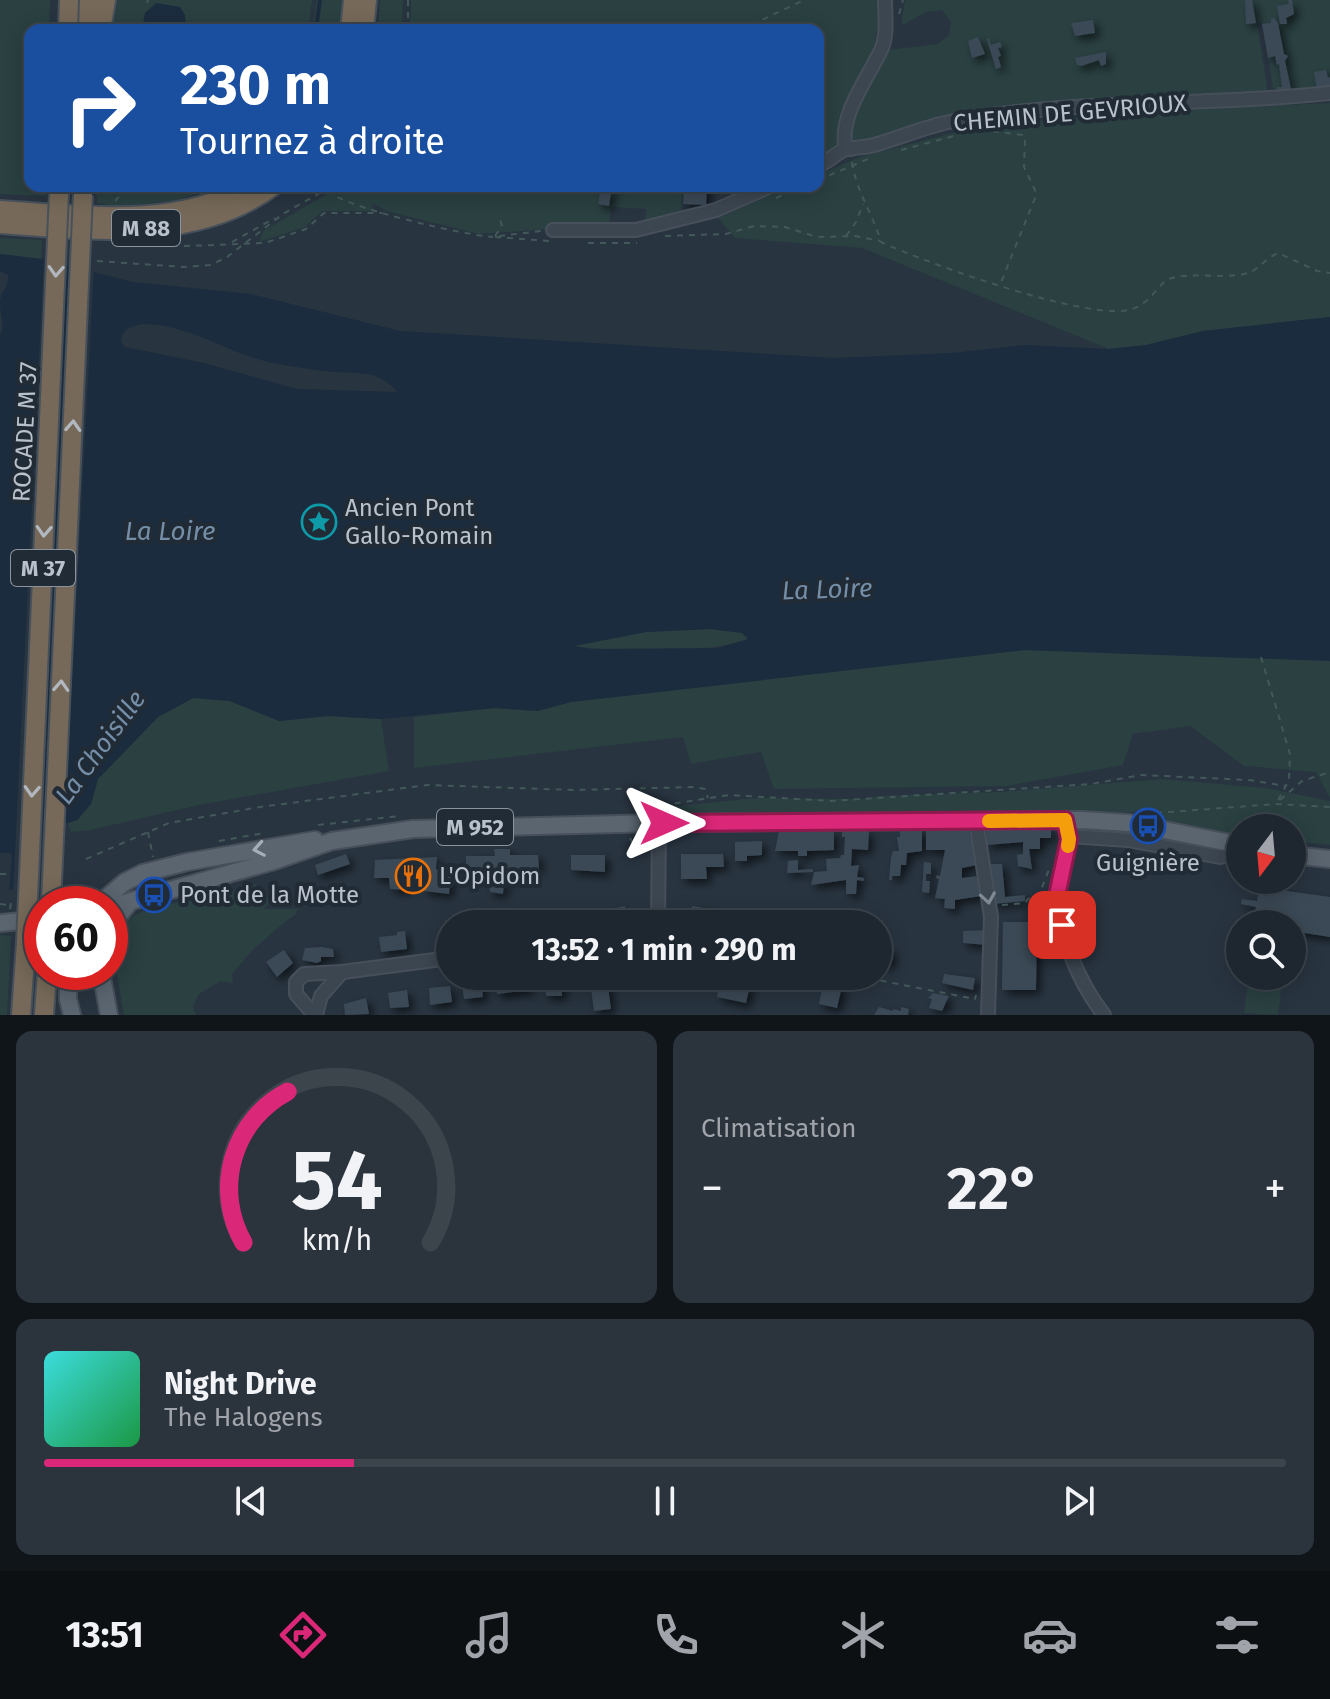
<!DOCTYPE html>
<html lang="fr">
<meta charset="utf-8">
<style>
:root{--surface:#1e2730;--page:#2b333c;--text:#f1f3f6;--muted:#a1a5ab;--line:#3c444c;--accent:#db2777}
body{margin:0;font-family:"Fira Sans",sans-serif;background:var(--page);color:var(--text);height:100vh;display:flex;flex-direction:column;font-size:30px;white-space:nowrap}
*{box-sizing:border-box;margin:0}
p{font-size:26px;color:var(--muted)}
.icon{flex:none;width:44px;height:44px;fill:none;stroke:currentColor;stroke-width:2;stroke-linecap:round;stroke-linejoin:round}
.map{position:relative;height:1015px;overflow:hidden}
.panel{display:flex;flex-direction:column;gap:16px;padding:16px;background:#10151a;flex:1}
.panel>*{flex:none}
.guide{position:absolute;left:24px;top:24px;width:800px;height:168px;border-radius:16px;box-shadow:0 4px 20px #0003,0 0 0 2px var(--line);background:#1a4fa0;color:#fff;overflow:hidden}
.needle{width:52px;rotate:196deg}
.tools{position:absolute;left:1226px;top:814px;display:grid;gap:16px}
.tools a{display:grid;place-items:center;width:80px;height:80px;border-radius:50%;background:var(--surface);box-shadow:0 4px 20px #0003,0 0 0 2px var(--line);font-size:40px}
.speed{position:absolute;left:24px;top:886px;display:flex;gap:16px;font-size:40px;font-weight:700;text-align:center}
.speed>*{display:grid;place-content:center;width:104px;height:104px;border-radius:50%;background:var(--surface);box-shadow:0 4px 20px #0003,0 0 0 2px var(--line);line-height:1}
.speed .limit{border:12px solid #d22;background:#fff;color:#111}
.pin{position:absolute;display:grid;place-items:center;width:68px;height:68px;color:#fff;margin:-34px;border-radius:16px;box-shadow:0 4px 12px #0006}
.me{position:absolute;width:88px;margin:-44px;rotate:90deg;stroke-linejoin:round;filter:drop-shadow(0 0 6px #0008)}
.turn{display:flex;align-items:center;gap:28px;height:168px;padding:0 24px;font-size:36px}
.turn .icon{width:104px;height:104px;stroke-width:2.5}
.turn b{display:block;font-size:56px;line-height:68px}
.big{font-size:60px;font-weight:700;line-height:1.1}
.panel .widget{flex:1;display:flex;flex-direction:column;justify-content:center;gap:12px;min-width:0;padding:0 28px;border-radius:16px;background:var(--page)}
.panel .dial{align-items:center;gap:0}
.dial svg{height:208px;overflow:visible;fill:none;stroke:var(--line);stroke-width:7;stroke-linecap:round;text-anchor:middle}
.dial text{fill:var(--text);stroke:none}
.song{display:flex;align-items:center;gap:24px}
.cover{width:96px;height:96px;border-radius:12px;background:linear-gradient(135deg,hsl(180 70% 55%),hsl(140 70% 35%))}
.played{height:8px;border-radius:4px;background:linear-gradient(90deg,var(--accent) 25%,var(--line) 25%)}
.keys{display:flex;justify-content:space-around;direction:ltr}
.heat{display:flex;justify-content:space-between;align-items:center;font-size:44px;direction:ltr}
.panel .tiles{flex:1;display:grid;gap:16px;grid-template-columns:1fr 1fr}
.widget:last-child{grid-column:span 2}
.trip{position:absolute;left:436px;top:910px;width:456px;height:80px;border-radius:40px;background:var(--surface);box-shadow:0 4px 20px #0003,0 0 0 2px var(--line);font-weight:700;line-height:80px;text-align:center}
.tab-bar{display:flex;height:128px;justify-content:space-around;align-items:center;background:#0c1013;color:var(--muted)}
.tab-bar .icon{width:56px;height:56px}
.tab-bar .active{color:var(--accent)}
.tab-bar b{font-size:36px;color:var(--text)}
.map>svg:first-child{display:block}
.green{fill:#2a4041}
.water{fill:#1b2c3e;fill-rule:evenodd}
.pier{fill:#283440}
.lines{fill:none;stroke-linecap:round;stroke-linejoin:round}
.stream{stroke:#1b2c3e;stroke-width:4}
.building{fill:#3a4956;filter:url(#shadow)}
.minor-casing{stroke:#464f5a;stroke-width:16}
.major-casing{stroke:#464f5a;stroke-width:20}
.highway-casing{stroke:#47515b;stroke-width:22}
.path{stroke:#435959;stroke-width:2;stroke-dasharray:6 6;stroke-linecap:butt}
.minor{stroke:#3c4650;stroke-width:12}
.major{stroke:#5a6570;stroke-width:16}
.highway{stroke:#766959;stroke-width:18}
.highway-bridge-casing{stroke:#47515b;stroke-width:22;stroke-linecap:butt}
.highway-bridge{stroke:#766959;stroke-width:18}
.oneway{stroke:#b2b8c0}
.oneway2{stroke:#a6afb9}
.oneway3{stroke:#818a94}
.route-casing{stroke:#8e194d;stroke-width:20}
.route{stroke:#db2777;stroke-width:14}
.slow{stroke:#f59e0b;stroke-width:14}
.labels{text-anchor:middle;stroke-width:8;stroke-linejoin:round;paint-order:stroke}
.shield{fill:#212b36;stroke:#8b949e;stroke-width:2}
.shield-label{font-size:22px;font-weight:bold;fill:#b9c1cb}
.street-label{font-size:24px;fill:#b9c1cb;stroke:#212b36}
.poi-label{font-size:24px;fill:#b9c1cb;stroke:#212b36;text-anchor:start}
.water-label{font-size:26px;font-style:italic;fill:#748ea7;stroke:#212b36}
</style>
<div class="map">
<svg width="1330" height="1015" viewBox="0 0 1330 1015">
<defs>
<filter id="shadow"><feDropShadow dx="4.5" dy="4.5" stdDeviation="4" flood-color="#0009"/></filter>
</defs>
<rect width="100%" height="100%" fill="#283440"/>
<g class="green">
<polygon points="0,0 50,0 49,30 30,30 30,186 47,186 46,196 0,194"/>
<polygon points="112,0 312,0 308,30 106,30"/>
<polygon points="317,0 344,0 340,30 312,30"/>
<polygon points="380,0 403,0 402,30 378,30"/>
<polygon points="411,0 882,0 875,43 850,102 840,139 833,151 818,162 818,30 410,30"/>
<path d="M905,0H1330V87C1314,90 1297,88 1283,95L1282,91H1278L1273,88L1262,22L1257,23L1267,87L1266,93L985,112L865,143L850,138C849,110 870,72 888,50L938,44L949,35L951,22L942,10L926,12L903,25L901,23Z"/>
<polygon points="1330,103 1330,317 1203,331 1146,345 1109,349 862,248 735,238 718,218 792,186 818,186 818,175 860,157 980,126 1149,111"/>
<polygon points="97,186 225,186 173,201 106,207 105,204 97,203"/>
<polygon points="341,186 683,186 681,213 645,223 646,209 611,207 609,226 552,222 551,229 479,234 386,211 374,204 372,207 376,211 322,211 305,227 259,242 263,231"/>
<polygon points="0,238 42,240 41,259 0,254"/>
<path d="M711,629L742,633L749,639C713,654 611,652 571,646L646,632Z"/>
<polygon points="1025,650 1330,661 1330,798 1316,772 1244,766 1190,726 1133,734 1123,765 1007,786 774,789 761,752 691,764 683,737 414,768 414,717 495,708 538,711 571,702"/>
<polygon points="193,698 229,701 279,721 328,716 381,719 389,771 199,805 91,830 71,832 68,823 77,820 91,804 98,779 158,717"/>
<polygon points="1162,779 1266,788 1330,801 1330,845 1292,841 1292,828 1240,828 1240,834 1236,839 1153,819 1149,813 1144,812 656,818 655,815 640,815 640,810 755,798 870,799 876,796 999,792"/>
<path d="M256,884L260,899L277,895L263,909H298L296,914C273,931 249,951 232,975L233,983L221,981L199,994L193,1007L196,1015H124C121,993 114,969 115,946C116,907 173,904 201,899C219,895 238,889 256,884Z"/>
<polygon points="0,935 11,936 7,1015 0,1015"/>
<polygon points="1249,976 1283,976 1278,1015 1244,1013"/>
</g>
<g class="water">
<polygon points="156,3 180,7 185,15 186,30 142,30 145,13"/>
<path d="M0,254L41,259L133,282L251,294L400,331L833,358L952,353L1026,345L1109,349L1146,345L1203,331L1330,317V661L1025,650L571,702L538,711L495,708L381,719L328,716L279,721L230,701L193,698L158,717L98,779L91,804L77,820L58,826L45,843L21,887L9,890L12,857L11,853H0V335L3,328C2,319 0,311 0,301C1,291 9,287 8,275L0,271ZM143,324C190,324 228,354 273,363C293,367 314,370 334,372C346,373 360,372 372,375C381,377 391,384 397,392L297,389L204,363L125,347L121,342C122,328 131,327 143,324ZM711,629L742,633L748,639L718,648L592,649L574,646L646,632Z"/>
</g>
<g class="pier">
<polygon points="44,255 65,261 35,873 22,891 13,893"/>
<polygon points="71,262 94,268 64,828 49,845 41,860"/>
</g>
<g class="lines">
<polyline class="stream" points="316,30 320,0"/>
</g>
<g class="building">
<polygon points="1245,0 1252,0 1256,23 1246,24"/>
<polygon points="1288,0 1292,0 1294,14 1286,18 1287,24 1280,24 1277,6 1289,4"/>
<polygon points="1274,18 1278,23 1284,54 1288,56 1285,61 1292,94 1283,95 1283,91 1278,91 1277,87 1282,87 1279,64 1277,65 1275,56 1268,58 1262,24 1271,23 1271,19"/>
<polygon points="1093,20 1095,33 1075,36 1071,23"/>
<polygon points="978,37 985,54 972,58 968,41"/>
<polygon points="989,38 991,45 1000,42 1002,47 998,48 1001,56 998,57 1001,67 996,69 987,39"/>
<polygon points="1106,52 1106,64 1101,66 1099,60 1081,66 1077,65 1075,58"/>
<polygon points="1326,70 1328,78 1330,77 1330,87 1317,90 1314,72"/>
<polygon points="607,186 612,186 609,206 598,204 600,192 604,193"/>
<polygon points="684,186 707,186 706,205 683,204"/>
<polygon points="1051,828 1051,838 1040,838 1040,849 1029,849 1032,869 1018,866 1017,855 1023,854 1023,842 987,845 986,829"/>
<polygon points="900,830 922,830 922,851 907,853 906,865 901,865 900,876 892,876 892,880 889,880 891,857 893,851 899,851 897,837 900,837"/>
<polygon points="926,830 969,830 977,865 962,868 962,878 979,876 982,896 955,900 955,909 944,908 945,899 935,898 939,879 936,878 937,875 940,876 945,850 926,850"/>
<polygon points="779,831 834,831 834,850 807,851 807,856 798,856 798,851 775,851"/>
<polygon points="842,831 869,831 868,850 852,849 851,866 859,865 857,877 864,878 864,881 857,880 856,894 846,894 846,880 811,885 814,872 827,871 826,859 840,858 841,855 844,855 845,837 842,837"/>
<polygon points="762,841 762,855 747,856 747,861 735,861 735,842"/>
<polygon points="494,849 510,849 510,855 538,855 539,869 511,870 511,882 507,882 507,868 504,868 504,874 497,874 496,868 466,871 466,856 495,856"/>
<polygon points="346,854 350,864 318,875 315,865"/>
<polygon points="681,854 723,854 724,867 706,867 707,879 681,879"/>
<polygon points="571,855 605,855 605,872 571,870"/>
<polygon points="437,857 436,869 451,873 449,894 424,891 424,878 408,878 408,890 390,889 389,878 374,878 375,860"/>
<polygon points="798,860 798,870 813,869 813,872 787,873 788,861"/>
<polygon points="924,862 931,863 931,874 926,874 926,881 930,881 929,893 922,892"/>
<polygon points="989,864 1002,864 1005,897 1025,895 1025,901 993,904"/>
<polygon points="489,880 504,882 503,894 490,892"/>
<polygon points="1259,887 1330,897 1330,937 1292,931 1292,924 1253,923 1256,907 1241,904 1242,899 1257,901"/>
<polygon points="625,906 627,923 555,924 554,916 590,914"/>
<polygon points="692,906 721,911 719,924 689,924"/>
<polygon points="763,912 805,919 804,924 743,924 744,917 761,921"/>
<polygon points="517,915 518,924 490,924 490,918"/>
<polygon points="1003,922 1037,922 1036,990 1002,990"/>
<polygon points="987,930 988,945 963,943 963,931"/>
<polygon points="405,931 407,949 381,952 379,937 397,935 397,932"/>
<polygon points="322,947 333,949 334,957 321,957 321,961 317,963 302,960 305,948"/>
<polygon points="878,947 893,950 890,965 878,963"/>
<polygon points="284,950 293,963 277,977 266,962"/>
<polygon points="944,974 975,978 973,990 942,983"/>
<polygon points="461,976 481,976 483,997 464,999"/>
<polygon points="528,976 529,990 497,994 495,977"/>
<polygon points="545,976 562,976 562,996 546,996"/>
<polygon points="721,978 750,985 746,1003 717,997"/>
<polygon points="824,978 830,979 829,983 842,986 837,1008 819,1004"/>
<polygon points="607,979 611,1009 594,1011 590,981"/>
<polygon points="450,986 452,1002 430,1005 429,988"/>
<polygon points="407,990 409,1007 390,1008 388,993"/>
<polygon points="933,993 949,996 942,1011 929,1008 932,999 928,998"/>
<polygon points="366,998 369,1014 345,1015 344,1004"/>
<polygon points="879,1007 893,1011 893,1009 901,1011 901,1007 909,1009 908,1015 874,1015"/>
</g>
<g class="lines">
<g class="minor-casing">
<g id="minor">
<path d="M851,149L845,144C841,112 868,78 881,50C888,35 885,16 885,0"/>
<path d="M818,166C828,162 835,154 844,150C852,147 864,148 874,145C899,138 924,127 949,122C1074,98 1204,107 1330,93"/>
<polyline points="553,230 636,230 716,210 771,186"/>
<path d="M1065,820C1072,849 1063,860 1059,888C1054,928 1080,984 1104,1015"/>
<polyline points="976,821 991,917 988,1015"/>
<polyline points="1069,836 1128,840 1220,857 1231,854 1237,844"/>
<polyline points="658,924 659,823"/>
<polyline points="314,1015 296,994 296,982 304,974 342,972"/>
<polyline points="316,1015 321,996 342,972 450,958"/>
</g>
</g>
<g class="major-casing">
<g id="major">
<polyline points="1292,855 1330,859"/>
<polyline points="99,904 125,882 143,873 187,862 315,840"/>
<polyline points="110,907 274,861 332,841 413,829 659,823 1082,820 1129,823 1240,845"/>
<polyline points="0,923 42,919"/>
<polyline points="110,927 129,903"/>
<polyline points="68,972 68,999 72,1015"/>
<polyline points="101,972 109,1015"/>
</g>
</g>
<g class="highway-casing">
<g id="highway">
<polyline points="68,30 69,0"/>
<polyline points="88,30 89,0"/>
<polyline points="101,30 106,0"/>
<polyline points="350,30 353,0"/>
<polyline points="364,30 367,0"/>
<path d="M0,210C83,215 173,229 249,186"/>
<path d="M0,224C90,230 196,244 273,186"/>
<polyline points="21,1015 26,943"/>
<polyline points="44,1015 47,972"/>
</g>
</g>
<g class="path">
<polyline points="408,0 408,30"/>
<polyline points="147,3 148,0"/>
<polyline points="899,14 903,0"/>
<polyline points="720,30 746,26"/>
<polyline points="741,30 804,0"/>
<polyline points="995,128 1016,125"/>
<polyline points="981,130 1023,135 1025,138 1024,167 1035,190 1035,198 1000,285"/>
<polyline points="901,150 969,132"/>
<path d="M852,162C856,191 873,214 881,242C924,262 1091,323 1132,309C1150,304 1158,284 1169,279C1189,271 1225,280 1248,273C1258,270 1266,258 1278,253L1317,271L1330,273"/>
<polyline points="818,180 868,159"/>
<polyline points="329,189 354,186"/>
<path d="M328,190C339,207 469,236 493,237"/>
<polyline points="776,198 804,186"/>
<polyline points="115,201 125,190 166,191 196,186"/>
<polyline points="495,236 502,226 500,219"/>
<polyline points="499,236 541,231"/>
<polyline points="665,236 726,234 754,226 785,227 817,237 855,236 880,241"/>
<polyline points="846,236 856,222 863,204"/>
<polyline points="495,237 549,241"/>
<polyline points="232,242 275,218"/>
<polyline points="588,243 637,243"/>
<polyline points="148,244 186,246 265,243 306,229 324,213 382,213"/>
<polyline points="97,261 184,267 211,265 227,257 283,214 332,186"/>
<polyline points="1261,657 1290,754 1289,780 1276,804"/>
<polyline points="1280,800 1302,781 1330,772"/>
<polyline points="639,809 729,795 831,801 1091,784 1141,775 1249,780 1286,786"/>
<polyline points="1156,813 1276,804 1330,807"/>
<polyline points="318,825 399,816"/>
<polyline points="148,832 153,857"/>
<polyline points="630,838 634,846 646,848"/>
<polyline points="219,841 264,833"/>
<polyline points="86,859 169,823 260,807 427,785 574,790 695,787 705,789 708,798"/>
<polyline points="0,874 7,874"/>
<polyline points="0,904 9,905"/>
<polyline points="75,904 85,900"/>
<polyline points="1002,905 1025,903 1028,899 1039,895 1050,867"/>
<polyline points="10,909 12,897"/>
<polyline points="857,976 975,999 976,995"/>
</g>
<use href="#minor" class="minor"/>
<use href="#major" class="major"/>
<use href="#highway" class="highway"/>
<g class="highway-bridge-casing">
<g id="highway-bridge">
<polyline points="51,904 83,195"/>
<polyline points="26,943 59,193"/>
</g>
</g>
<use href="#highway-bridge" class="highway-bridge"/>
</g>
<defs><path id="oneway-chevron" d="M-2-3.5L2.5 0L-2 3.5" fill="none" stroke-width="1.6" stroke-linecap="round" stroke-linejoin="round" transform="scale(2)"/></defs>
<g class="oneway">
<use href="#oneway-chevron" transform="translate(56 271) rotate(93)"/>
<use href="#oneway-chevron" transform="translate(73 426) rotate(-87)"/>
<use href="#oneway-chevron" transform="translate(44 531) rotate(93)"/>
<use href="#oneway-chevron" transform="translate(61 686) rotate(-87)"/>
<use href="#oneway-chevron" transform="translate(32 791) rotate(93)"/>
</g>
<use class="oneway2" href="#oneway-chevron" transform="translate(259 849) rotate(170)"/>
<use class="oneway3" href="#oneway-chevron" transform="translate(988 898) rotate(81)"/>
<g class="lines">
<g class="route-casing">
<polyline id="route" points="664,823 1065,820 1069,839 1058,891 1062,925"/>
</g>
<use href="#route" class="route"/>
<polyline class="slow" points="989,821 1065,820 1069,839 1068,846"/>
</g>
<defs>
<g id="sight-ring" transform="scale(1.8)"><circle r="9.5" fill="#212b36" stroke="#0f9aa8" stroke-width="1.5"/><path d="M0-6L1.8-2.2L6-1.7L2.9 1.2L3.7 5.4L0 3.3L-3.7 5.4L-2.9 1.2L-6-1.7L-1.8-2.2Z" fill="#0f9aa8"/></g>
<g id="bus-ring" transform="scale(1.8)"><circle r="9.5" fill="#212b36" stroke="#1a4fb4" stroke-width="1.5"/><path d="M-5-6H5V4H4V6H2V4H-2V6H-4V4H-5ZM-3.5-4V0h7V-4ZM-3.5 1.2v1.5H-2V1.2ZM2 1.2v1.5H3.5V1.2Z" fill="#1a4fb4"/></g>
<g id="restaurant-ring" transform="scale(1.8)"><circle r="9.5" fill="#212b36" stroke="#e8710a" stroke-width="1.5"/><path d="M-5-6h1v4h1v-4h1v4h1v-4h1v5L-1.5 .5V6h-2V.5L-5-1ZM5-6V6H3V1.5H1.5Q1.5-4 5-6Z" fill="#e8710a"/></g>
</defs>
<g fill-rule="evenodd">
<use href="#sight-ring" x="319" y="522"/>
<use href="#bus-ring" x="1148" y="826"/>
<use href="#restaurant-ring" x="413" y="876"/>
<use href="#bus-ring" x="154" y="895"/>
</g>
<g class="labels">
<g class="shield">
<rect x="112" y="210" width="68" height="36" rx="6"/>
<rect x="11" y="550" width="64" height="36" rx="6"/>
<rect x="437" y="809" width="76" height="36" rx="6"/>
</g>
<g class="shield-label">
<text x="146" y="236">M 88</text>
<text x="43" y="576">M 37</text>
<text x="475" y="835">M 952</text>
</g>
<g class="street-label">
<text transform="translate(1070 113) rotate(-5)" y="8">CHEMIN DE GEVRIOUX</text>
<text transform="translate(25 432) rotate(-87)" y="8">ROCADE M 37</text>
</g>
<g class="poi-label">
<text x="345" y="516">Ancien Pont<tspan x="345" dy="28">Gallo-Romain</tspan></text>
<text x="1148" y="871" text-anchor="middle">Guignière</text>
<text x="439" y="884">L'Opidom</text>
<text x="180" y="903">Pont de la Motte</text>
</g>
<g class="water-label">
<text x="170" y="540">La Loire</text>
<text transform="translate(827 589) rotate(-2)" y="9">La Loire</text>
<text transform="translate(100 747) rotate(-54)" y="9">La Choisille</text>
</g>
</g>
</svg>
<div class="tools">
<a><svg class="needle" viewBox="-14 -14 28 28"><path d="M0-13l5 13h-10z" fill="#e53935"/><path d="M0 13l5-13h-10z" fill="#a1a5ab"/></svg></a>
<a><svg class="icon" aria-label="search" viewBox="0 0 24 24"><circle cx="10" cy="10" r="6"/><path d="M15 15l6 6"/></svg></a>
</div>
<div class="speed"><div class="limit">60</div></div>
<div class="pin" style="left:1062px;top:925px;background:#d93025"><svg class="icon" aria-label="arrive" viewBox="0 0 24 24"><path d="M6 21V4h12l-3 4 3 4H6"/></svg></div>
<svg class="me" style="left:664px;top:823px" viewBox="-20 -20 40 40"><path d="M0-17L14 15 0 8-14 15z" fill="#db2777" stroke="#fff" stroke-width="4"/></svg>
<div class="trip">13:52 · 1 min · 290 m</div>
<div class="guide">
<div class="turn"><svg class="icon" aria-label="right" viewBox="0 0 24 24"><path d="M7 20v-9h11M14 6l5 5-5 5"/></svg><div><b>230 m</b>Tournez à droite</div></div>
</div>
</div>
<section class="panel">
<div class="tiles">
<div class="widget dial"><svg viewBox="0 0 100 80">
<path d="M14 69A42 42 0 1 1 86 69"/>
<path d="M14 69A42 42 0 0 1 31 11" stroke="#db2777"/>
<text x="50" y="56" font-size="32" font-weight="700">54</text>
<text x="50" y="72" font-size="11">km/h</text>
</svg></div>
<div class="widget"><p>Climatisation</p>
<div class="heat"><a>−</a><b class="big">22°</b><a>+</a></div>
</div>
<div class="widget">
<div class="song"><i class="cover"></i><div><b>Night Drive</b><p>The Halogens</p></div></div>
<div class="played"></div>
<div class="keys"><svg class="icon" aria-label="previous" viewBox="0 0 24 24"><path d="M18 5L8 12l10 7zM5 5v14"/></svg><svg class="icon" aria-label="pause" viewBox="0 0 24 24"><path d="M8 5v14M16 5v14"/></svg><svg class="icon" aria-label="next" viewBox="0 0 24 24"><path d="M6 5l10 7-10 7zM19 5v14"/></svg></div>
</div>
</div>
</section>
<nav class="tab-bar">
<b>13:51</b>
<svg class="icon active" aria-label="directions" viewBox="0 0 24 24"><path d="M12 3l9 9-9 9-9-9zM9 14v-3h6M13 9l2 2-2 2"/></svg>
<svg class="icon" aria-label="music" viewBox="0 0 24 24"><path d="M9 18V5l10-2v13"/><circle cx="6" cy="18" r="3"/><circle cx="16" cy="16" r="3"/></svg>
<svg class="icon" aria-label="phone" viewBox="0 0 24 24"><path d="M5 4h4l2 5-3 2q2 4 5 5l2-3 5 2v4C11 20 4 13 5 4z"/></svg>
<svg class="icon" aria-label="climate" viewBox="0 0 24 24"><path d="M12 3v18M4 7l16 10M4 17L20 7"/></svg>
<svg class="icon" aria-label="car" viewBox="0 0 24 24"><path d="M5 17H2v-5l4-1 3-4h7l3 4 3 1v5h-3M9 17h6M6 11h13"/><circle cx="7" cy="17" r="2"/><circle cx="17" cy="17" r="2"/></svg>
<svg class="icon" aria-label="filters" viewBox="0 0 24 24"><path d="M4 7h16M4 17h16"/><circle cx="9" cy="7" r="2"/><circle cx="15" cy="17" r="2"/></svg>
</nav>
